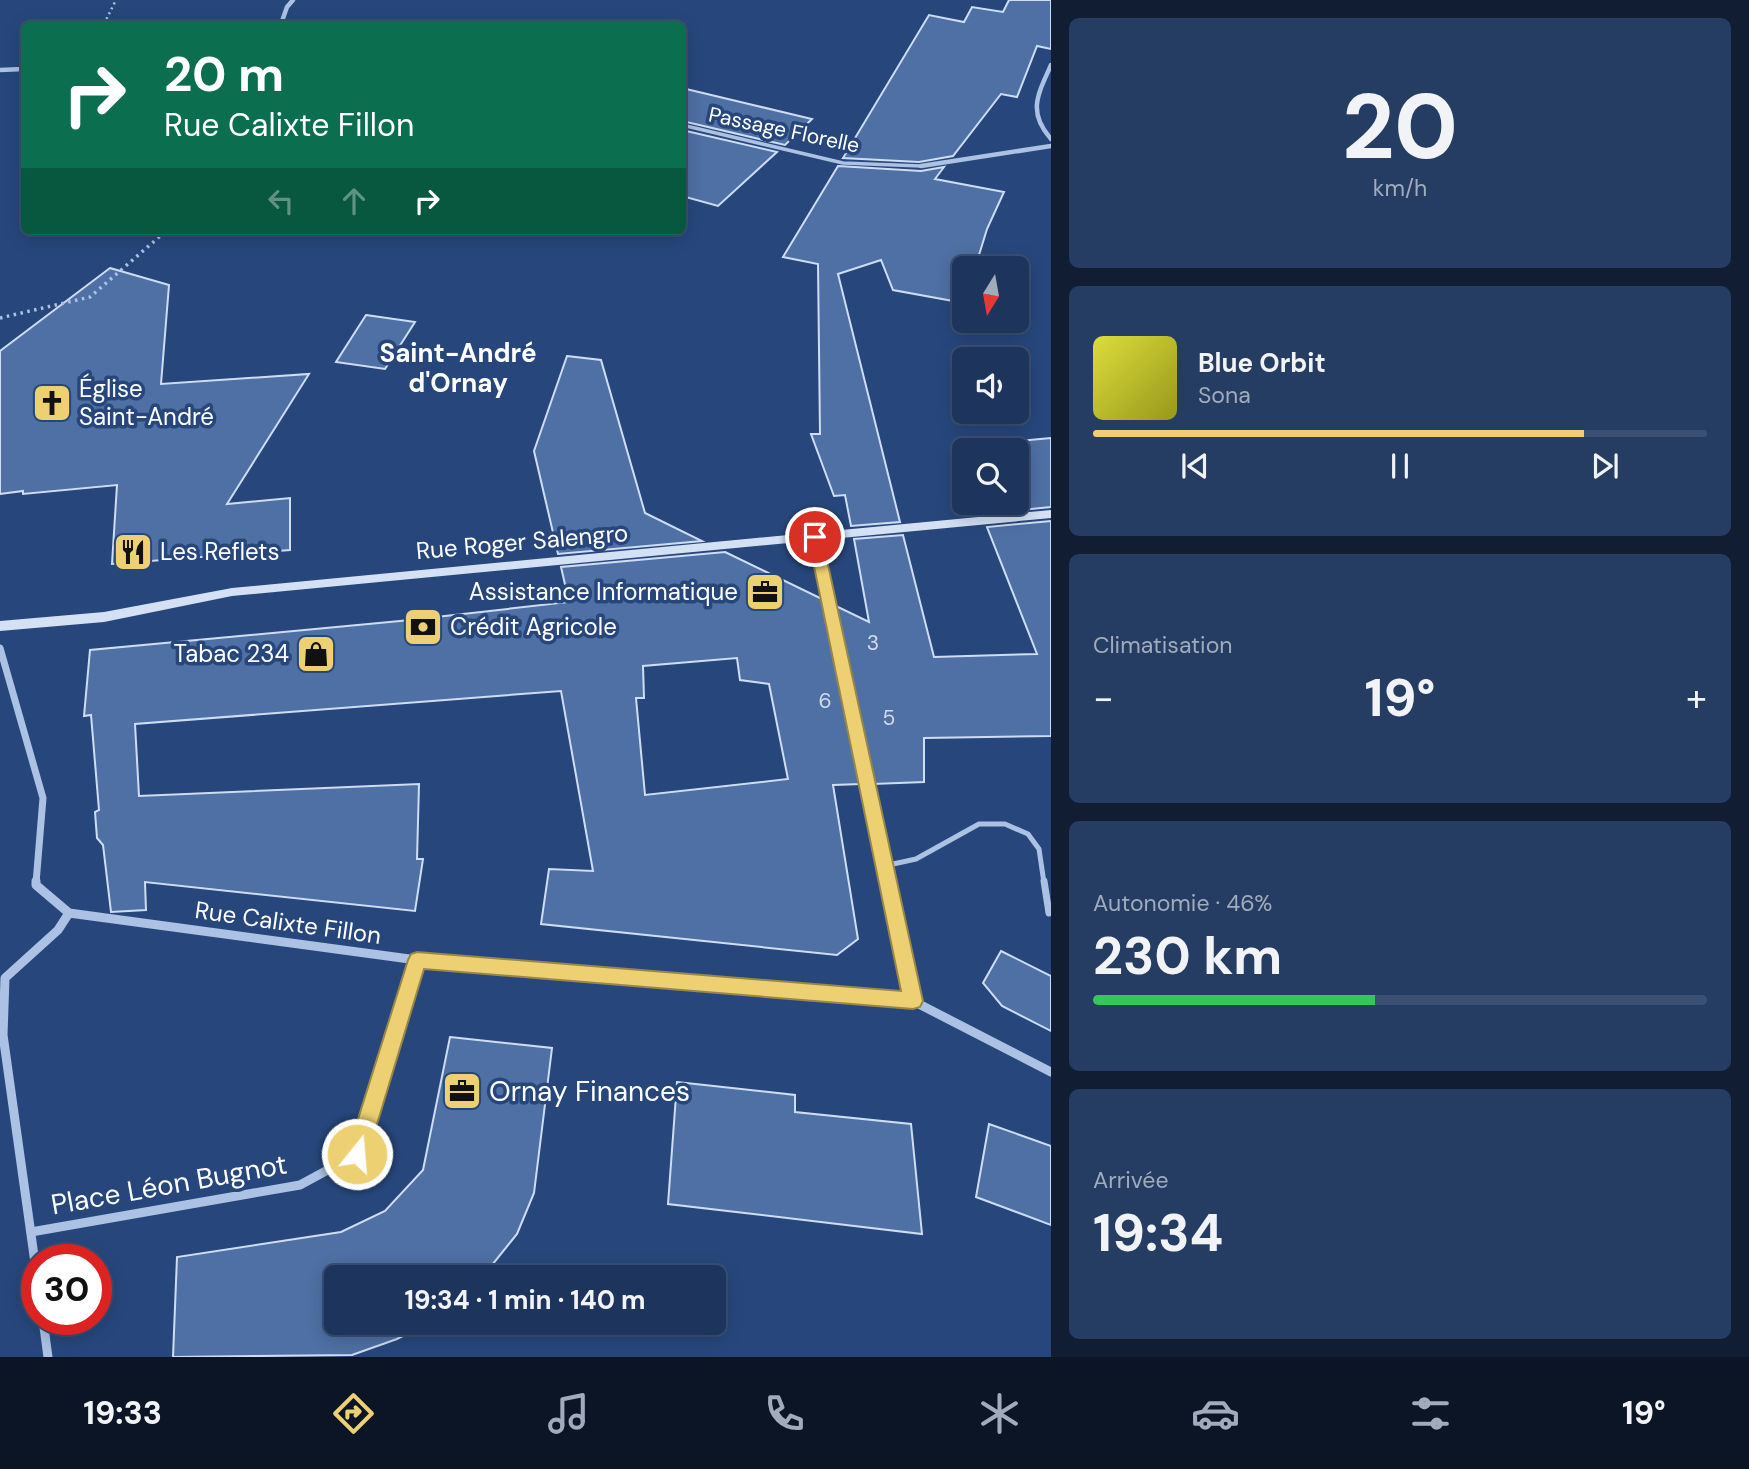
<!DOCTYPE html>
<html lang="fr">
<meta charset="utf-8">
<style>
:root{--surface:#1d355d;--page:#253d63;--text:#f1f3f6;--muted:#a0abbc;--line:#3b5072;--accent:#ecd071}
body{margin:0;font-family:"DM Sans",sans-serif;background:var(--page);color:var(--text);height:100vh;display:flex;flex-direction:column;font-size:26px;white-space:nowrap}
*{box-sizing:border-box;margin:0}
p{font-size:23px;color:var(--muted)}
.icon{flex:none;width:38px;height:38px;fill:none;stroke:currentColor;stroke-width:2;stroke-linecap:round;stroke-linejoin:round}
.map{position:relative;flex:1;overflow:hidden}
.side{display:flex;flex-direction:column;gap:18px;padding:18px;background:#101d33;width:698px}
.side>*{flex:none}
.guide{position:absolute;left:21px;top:21px;width:665px;height:214px;border-radius:10px;box-shadow:0 4px 18px #0003,0 0 0 2px var(--line);background:#0b6e4f;color:#fff;overflow:hidden}
.needle{width:46px;rotate:191deg}
.tools{position:absolute;left:952px;top:256px;display:grid;gap:14px}
.tools a{display:grid;place-items:center;width:77px;height:77px;border-radius:10px;background:var(--surface);box-shadow:0 4px 18px #0003,0 0 0 2px var(--line);font-size:35px}
.speed{position:absolute;left:21px;top:1244px;display:flex;gap:14px;font-size:35px;font-weight:700;text-align:center}
.speed>*{display:grid;place-content:center;width:91px;height:91px;border-radius:50%;background:var(--surface);box-shadow:0 4px 18px #0003,0 0 0 2px var(--line);line-height:1}
.speed .limit{border:10px solid #d22;background:#fff;color:#111}
.pin{position:absolute;display:grid;place-items:center;width:60px;height:60px;color:#fff;margin:-30px;border:4px solid #fff;border-radius:50%;box-shadow:0 2px 7px #0007}
.me{position:absolute;width:77px;margin:-38px;rotate:17deg;stroke-linejoin:round;filter:drop-shadow(0 0 5px #0008)}
.turn{display:flex;align-items:center;gap:24px;height:147px;padding:0 28px;font-size:32px}
.turn .icon{width:91px;height:91px;stroke-width:2.5}
.turn b{display:block;font-size:49px;line-height:60px}
.lanes{display:flex;align-items:center;height:66px;padding:0 28px;background:#0003;justify-content:center;gap:35px;direction:ltr}
.lanes .off{opacity:.35}
.big{font-size:52px;font-weight:700;line-height:1.1}
.side .widget{flex:1;display:flex;flex-direction:column;justify-content:center;gap:10px;min-width:0;padding:0 24px;border-radius:10px;background:var(--page)}
.side .dial{align-items:center;gap:0}
.dial b{font-size:91px;line-height:1}
.song{display:flex;align-items:center;gap:21px}
.cover{width:84px;height:84px;border-radius:10px;background:linear-gradient(135deg,hsl(60 70% 55%),hsl(60 70% 35%))}
.played{height:7px;border-radius:4px;background:linear-gradient(90deg,var(--accent) 80%,var(--line) 80%)}
.keys{display:flex;justify-content:space-around;direction:ltr}
.heat{display:flex;justify-content:space-between;align-items:center;font-size:38px;direction:ltr}
.charge{height:10px;border-radius:5px;background:linear-gradient(90deg,#34c759 46%,var(--line) 0)}
.trip{position:absolute;left:324px;top:1265px;width:402px;height:70px;border-radius:10px;background:var(--surface);box-shadow:0 4px 18px #0003,0 0 0 2px var(--line);font-weight:700;line-height:70px;text-align:center}
.dock{display:flex;height:112px;justify-content:space-around;align-items:center;background:#0c1525;color:var(--muted)}
.dock .icon{width:49px;height:49px}
.dock .selected{color:var(--accent)}
.dock b{font-size:32px;color:var(--text)}
main{display:flex;flex:1;min-height:0}
.map>svg:first-child{display:block}
.building{fill:#4f70a4;stroke:#ceddf4;stroke-width:2;fill-rule:evenodd}
.lines{fill:none;stroke-linecap:round;stroke-linejoin:round}
.path-far1{stroke:#abc2e4;stroke-width:2.5;stroke-dasharray:2 3.5;stroke-linecap:butt}
.path{stroke:#abc2e4;stroke-width:3.5;stroke-dasharray:2.5 4.5;stroke-linecap:butt}
.lane-far2{stroke:#abc2e4;stroke-width:3.5}
.lane-far1{stroke:#abc2e4;stroke-width:5}
.lane{stroke:#abc2e4;stroke-width:7}
.street-far2{stroke:#abc2e4;stroke-width:4.5}
.street-far1{stroke:#abc2e4;stroke-width:7}
.street{stroke:#abc2e4;stroke-width:9}
.secondary{fill:#d4e0f4;fill-rule:evenodd}
.route{fill:#ecd071;stroke:#998749;stroke-width:2}
.labels{text-anchor:middle;stroke-width:7;stroke-linejoin:round;paint-order:stroke}
.far-street-label{font-size:21px;fill:#fff;stroke:#27477c}
.number-label{font-size:21px;fill:#d3dbe8}
.poi-label{font-size:24px;fill:#fff;stroke:#27477c;text-anchor:start}
.street-label{font-size:24px;fill:#fff;stroke:#27477c}
.far-district-label{font-size:26px;font-weight:bold;fill:#fff;stroke:#27477c}
.near-poi-label{font-size:28px;fill:#fff;stroke:#27477c;text-anchor:start}
.near-street-label{font-size:28px;fill:#fff;stroke:#27477c}
</style>
<main>
<div class="map">
<svg width="1051" height="1357" viewBox="0 0 1051 1357">
<rect width="100%" height="100%" fill="#27477c"/>
<g class="building">
<polygon points="1009,0 1051,0 1051,49 1037,46 1017,97 1001,94 953,156 919,162 843,158 929,15 964,22 972,7 1003,12"/>
<polygon points="682,88 753,105 812,119 785,145 682,121"/>
<polygon points="682,130 777,152 718,206 682,196"/>
<polygon points="838,166 921,171 944,167 935,179 1004,192 987,229 975,268 964,268 964,303 893,290 881,260 838,274 900,522 851,526 845,495 834,496 811,434 820,434 818,264 783,257"/>
<polygon points="110,268 169,285 161,384 309,374 227,504 290,498 290,550 112,564 117,485 23,494 23,491 0,494 0,351"/>
<polygon points="366,315 415,322 385,369 336,362"/>
<polygon points="567,356 601,360 645,513 702,541 558,554 534,451"/>
<polygon points="1051,438 1051,507 982,514 977,502 1017,502 1017,450 964,450 964,470 955,447"/>
<polygon points="1051,521 1051,736 924,738 924,782 873,784 836,606 869,622 854,539 903,535 934,657 1037,654 987,527"/>
<path d="M725,552L822,599L861,784L833,785L858,939L837,955L541,924L549,869L593,871L561,691L135,724L139,796L419,784L417,859H423L415,911L145,882L146,910L111,912L103,845L97,838L95,812L99,810L91,715L84,716L90,650L400,621L569,602L561,567ZM737,658L740,680L769,684L788,779L645,795L636,698H644L643,666Z"/>
<polygon points="1001,951 1051,976 1051,1031 1002,1006 983,983"/>
<polygon points="450,1037 552,1048 534,1193 517,1234 492,1265 499,1273 493,1278 336,1278 336,1323 429,1323 397,1339 352,1355 173,1357 177,1257 341,1232 385,1211 423,1170"/>
<polygon points="677,1082 795,1095 795,1112 911,1124 922,1234 668,1204"/>
<polygon points="989,1124 1051,1146 1051,1225 976,1197"/>
</g>
<g class="lines">
<polyline class="path-far1" points="104,24 116,0"/>
<polyline class="path" points="0,318 90,297 166,231"/>
<polyline class="lane-far2" points="682,125 843,163 921,166"/>
<polyline class="lane-far1" points="884,866 916,859 979,824 1005,824 1028,834 1039,849 1044,883"/>
<polyline class="lane" points="1044,881 1049,913"/>
<g class="street-far2">
<polyline points="281,24 287,7 293,0"/>
<path d="M1051,65C1038,94 1027,112 1051,139"/>
<polyline points="0,70 24,69"/>
<polyline points="921,166 1051,146"/>
</g>
<g class="street-far1">
<polyline points="815,537 888,883"/>
<polyline points="0,648 43,798 36,883"/>
</g>
<g class="street">
<polyline points="36,881 36,885 69,913 417,960 913,1001 1051,1072"/>
<polyline points="888,881 913,1001"/>
<polyline points="31,1232 300,1185 357,1154 417,960"/>
<polyline points="37,1277 3,1035 5,978 58,930 69,913"/>
<polyline points="43,1320 48,1357"/>
</g>
<polygon class="secondary" points="1051,510 1051,518 232,596 104,622 0,631 0,621 104,612 232,588"/>
</g>
<polygon class="route" points="815,532 822,537 923,1001 920,1007 913,1009 424,969 368,1154 365,1162 357,1165 350,1162 347,1154 408,960 411,954 417,952 901,991 808,537"/>
<defs>
<g id="church-square" transform="scale(2.0125)"><rect x="-9" y="-9" width="18" height="18" rx="4" fill="#ecd071" stroke="#27477c"/><path d="M-1.2-6h2.4v3.5h3.3v2.4h-3.3V6h-2.4V-.1h-3.3v-2.4h3.3Z" fill="#111"/></g>
<g id="restaurant-square" transform="scale(2.0125)"><rect x="-9" y="-9" width="18" height="18" rx="4" fill="#ecd071" stroke="#27477c"/><path d="M-5-6h1v4h1v-4h1v4h1v-4h1v5L-1.5 .5V6h-2V.5L-5-1ZM5-6V6H3V1.5H1.5Q1.5-4 5-6Z" fill="#111"/></g>
<g id="office-square" transform="scale(2.0125)"><rect x="-9" y="-9" width="18" height="18" rx="4" fill="#ecd071" stroke="#27477c"/><path d="M-6-3h4V-5.5h4V-3h4V5H-6ZM-1-4.5V-3h2v-1.5ZM-6 0V1H6V0Z" fill="#111"/></g>
<g id="bank-square" transform="scale(2.0125)"><rect x="-9" y="-9" width="18" height="18" rx="4" fill="#ecd071" stroke="#27477c"/><path d="M-6-4H6V4H-6ZM0-2.3a2.3 2.3 0 1 0 0 4.6a2.3 2.3 0 1 0 0-4.6Z" fill="#111"/></g>
<g id="shop-square" transform="scale(2.0125)"><rect x="-9" y="-9" width="18" height="18" rx="4" fill="#ecd071" stroke="#27477c"/><path d="M-5-2.5h2.3a2.7 3.5 0 0 1 5.4 0H5L5.5 6h-11ZM-1.5-2.5h3a1.5 2.3 0 0 0-3 0Z" fill="#111"/></g>
</defs>
<g fill-rule="evenodd">
<use href="#church-square" x="52" y="403"/>
<use href="#restaurant-square" x="133" y="552"/>
<use href="#office-square" x="765" y="592"/>
<use href="#bank-square" x="423" y="627"/>
<use href="#shop-square" x="316" y="654"/>
<use href="#office-square" x="462" y="1091"/>
</g>
<g class="labels">
<g class="far-street-label">
<text transform="translate(784 130) rotate(12)" y="7">Passage Florelle</text>
</g>
<g class="number-label">
<text x="873" y="650">3</text>
<text x="825" y="708">6</text>
<text x="889" y="725">5</text>
</g>
<g class="poi-label">
<text x="79" y="397">Église<tspan x="79" dy="28">Saint-André</tspan></text>
<text x="160" y="560">Les Reflets</text>
<text x="738" y="600" text-anchor="end">Assistance Informatique</text>
<text x="450" y="635">Crédit Agricole</text>
<text x="289" y="662" text-anchor="end">Tabac 234</text>
</g>
<g class="street-label">
<text transform="translate(522 542) rotate(-5)" y="8">Rue Roger Salengro</text>
<text transform="translate(288 923) rotate(8)" y="8">Rue Calixte Fillon</text>
</g>
<g class="far-district-label">
<text x="458" y="362">Saint-André<tspan x="458" dy="30">d'Ornay</tspan></text>
</g>
<g class="near-poi-label">
<text x="489" y="1101">Ornay Finances</text>
</g>
<g class="near-street-label">
<text transform="translate(169 1184) rotate(-10)" y="10">Place Léon Bugnot</text>
</g>
</g>
</svg>
<div class="tools">
<a><svg class="needle" viewBox="-14 -14 28 28"><path d="M0-13l5 13h-10z" fill="#e53935"/><path d="M0 13l5-13h-10z" fill="#a0abbc"/></svg></a>
<a><svg class="icon" aria-label="sound" viewBox="0 0 24 24"><path d="M4 9h4l5-4v14l-5-4H4zM17 9q2 3 0 6"/></svg></a>
<a><svg class="icon" aria-label="search" viewBox="0 0 24 24"><circle cx="10" cy="10" r="6"/><path d="M15 15l6 6"/></svg></a>
</div>
<div class="speed"><div class="limit">30</div></div>
<div class="pin" style="left:815px;top:537px;background:#d93025"><svg class="icon" aria-label="arrive" viewBox="0 0 24 24"><path d="M6 21V4h12l-3 4 3 4H6"/></svg></div>
<svg class="me" style="left:357px;top:1154px" viewBox="-20 -20 40 40"><circle r="17" fill="#ecd071" stroke="#fff" stroke-width="3"/><path d="M0-11L8 9 0 5-8 9z" fill="#fff"/></svg>
<div class="trip">19:34 · 1 min · 140 m</div>
<div class="guide">
<div class="turn"><svg class="icon" aria-label="right" viewBox="0 0 24 24"><path d="M7 20v-9h11M14 6l5 5-5 5"/></svg><div><b>20 m</b>Rue Calixte Fillon</div></div>
<div class="lanes"><svg class="icon off" aria-label="left" viewBox="0 0 24 24"><path d="M17 20v-9H6M10 6l-5 5 5 5"/></svg><svg class="icon off" aria-label="ahead" viewBox="0 0 24 24"><path d="M12 20V5M6 11l6-6 6 6"/></svg><svg class="icon" aria-label="right" viewBox="0 0 24 24"><path d="M7 20v-9h11M14 6l5 5-5 5"/></svg></div>
</div>
</div>
<section class="side">
<div class="widget dial"><b>20</b><p>km/h</p></div>
<div class="widget">
<div class="song"><i class="cover"></i><div><b>Blue Orbit</b><p>Sona</p></div></div>
<div class="played"></div>
<div class="keys"><svg class="icon" aria-label="previous" viewBox="0 0 24 24"><path d="M18 5L8 12l10 7zM5 5v14"/></svg><svg class="icon" aria-label="pause" viewBox="0 0 24 24"><path d="M8 5v14M16 5v14"/></svg><svg class="icon" aria-label="next" viewBox="0 0 24 24"><path d="M6 5l10 7-10 7zM19 5v14"/></svg></div>
</div>
<div class="widget"><p>Climatisation</p>
<div class="heat"><a>−</a><b class="big">19°</b><a>+</a></div>
</div>
<div class="widget"><p>Autonomie · 46%</p><b class="big">230 km</b><div class="charge"></div></div>
<div class="widget"><p>Arrivée</p><b class="big">19:34</b></div>
</section>
</main>
<nav class="dock">
<b>19:33</b>
<svg class="icon selected" aria-label="directions" viewBox="0 0 24 24"><path d="M12 3l9 9-9 9-9-9zM9 14v-3h6M13 9l2 2-2 2"/></svg>
<svg class="icon" aria-label="music" viewBox="0 0 24 24"><path d="M9 18V5l10-2v13"/><circle cx="6" cy="18" r="3"/><circle cx="16" cy="16" r="3"/></svg>
<svg class="icon" aria-label="phone" viewBox="0 0 24 24"><path d="M5 4h4l2 5-3 2q2 4 5 5l2-3 5 2v4C11 20 4 13 5 4z"/></svg>
<svg class="icon" aria-label="climate" viewBox="0 0 24 24"><path d="M12 3v18M4 7l16 10M4 17L20 7"/></svg>
<svg class="icon" aria-label="car" viewBox="0 0 24 24"><path d="M5 17H2v-5l4-1 3-4h7l3 4 3 1v5h-3M9 17h6M6 11h13"/><circle cx="7" cy="17" r="2"/><circle cx="17" cy="17" r="2"/></svg>
<svg class="icon" aria-label="filters" viewBox="0 0 24 24"><path d="M4 7h16M4 17h16"/><circle cx="9" cy="7" r="2"/><circle cx="15" cy="17" r="2"/></svg>
<b>19°</b>
</nav>
